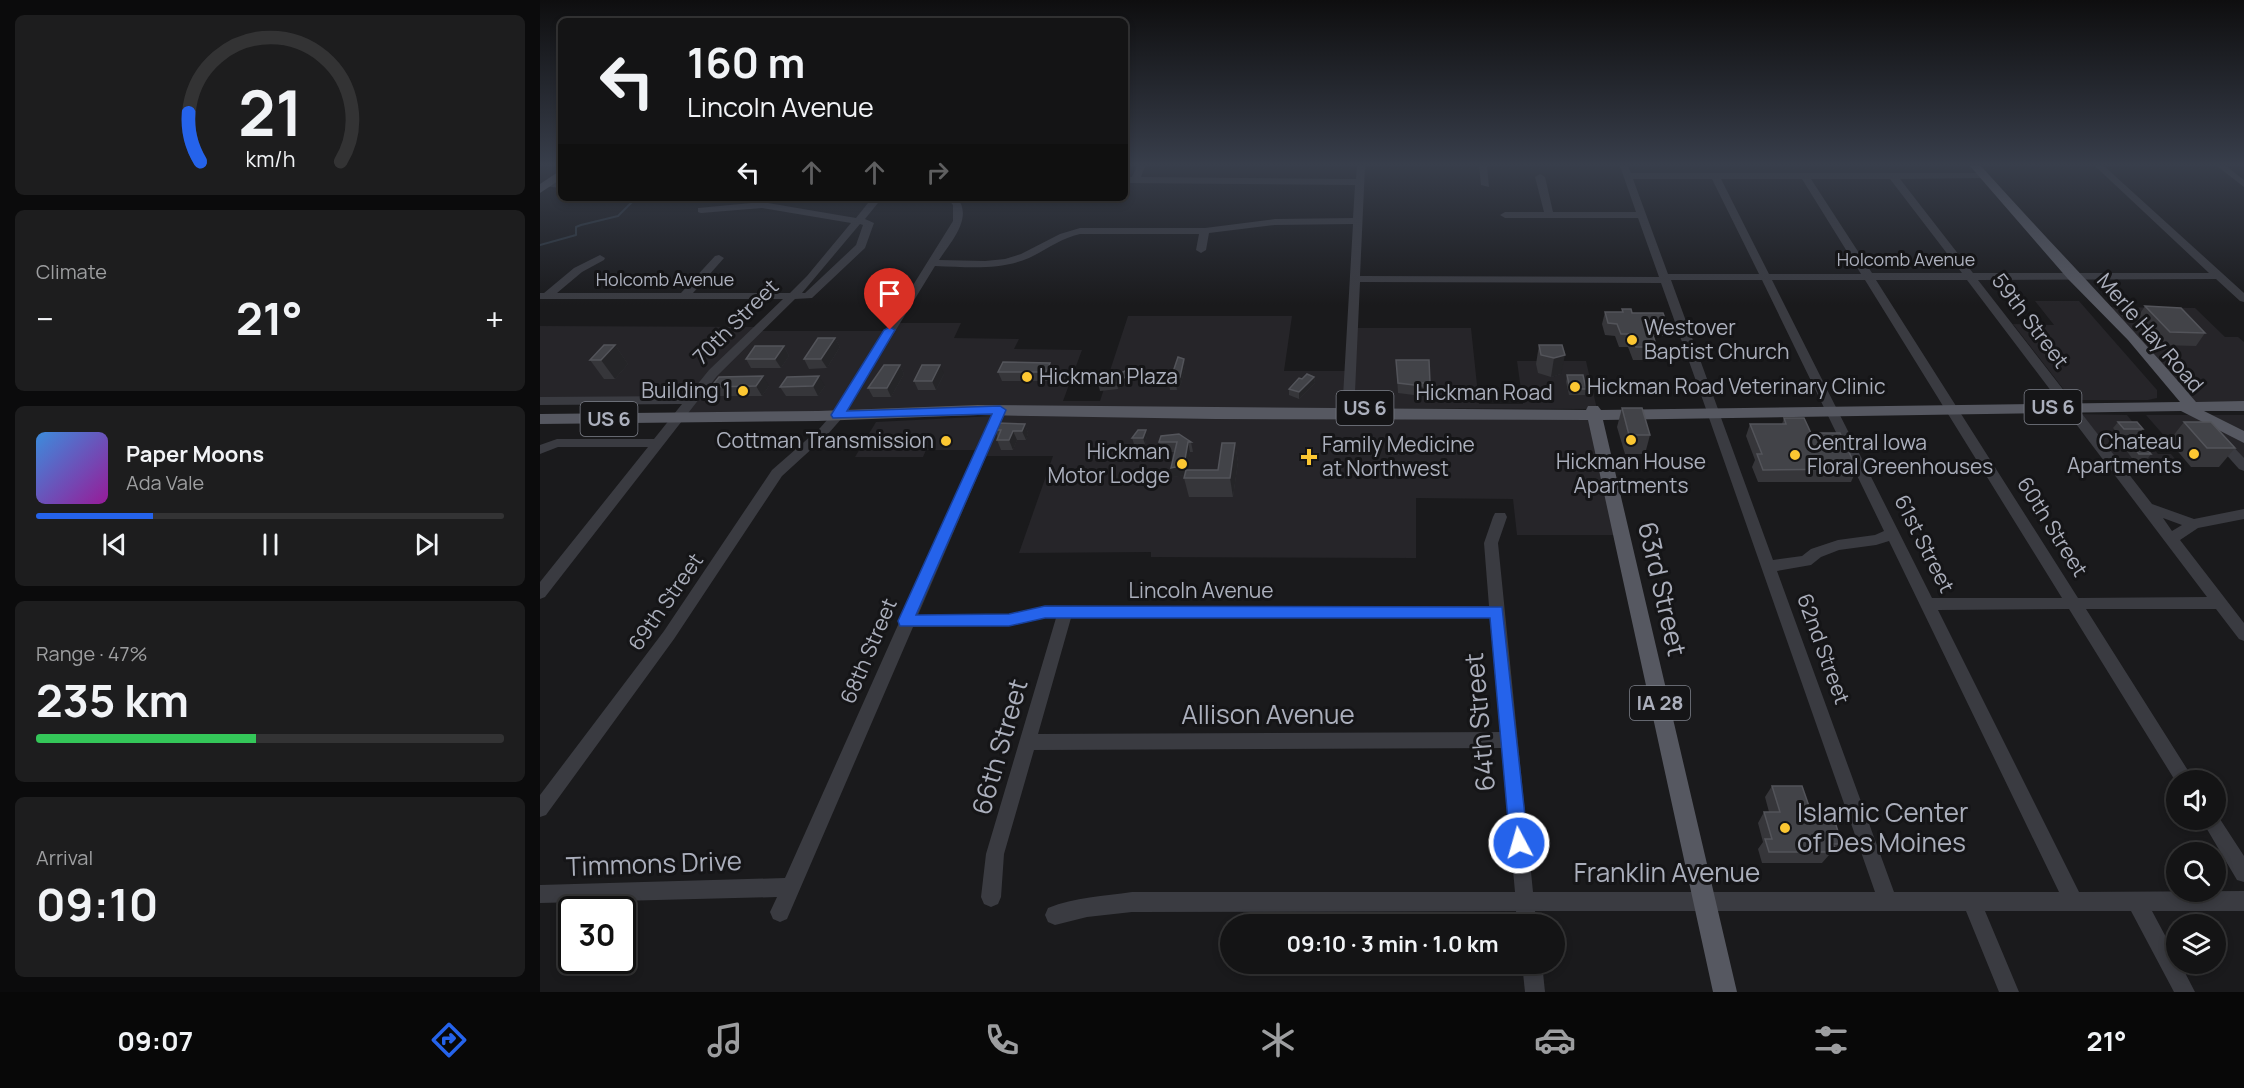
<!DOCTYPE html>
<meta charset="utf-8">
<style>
:root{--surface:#141415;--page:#1d1d1e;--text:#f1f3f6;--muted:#9d9ea0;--line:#333334;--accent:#2563eb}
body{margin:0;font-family:Manrope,sans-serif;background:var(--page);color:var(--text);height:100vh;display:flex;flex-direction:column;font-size:22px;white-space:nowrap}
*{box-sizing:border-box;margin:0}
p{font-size:20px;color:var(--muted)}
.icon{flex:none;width:33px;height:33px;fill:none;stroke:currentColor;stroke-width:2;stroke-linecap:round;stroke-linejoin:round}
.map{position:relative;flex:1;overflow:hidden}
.drawer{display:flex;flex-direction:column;gap:15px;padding:15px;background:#0b0b0c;width:540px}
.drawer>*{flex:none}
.top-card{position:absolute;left:18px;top:18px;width:570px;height:183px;border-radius:9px;box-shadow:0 3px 9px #0003,0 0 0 2px var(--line);background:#141415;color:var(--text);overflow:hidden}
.fabs{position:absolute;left:1626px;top:770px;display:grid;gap:12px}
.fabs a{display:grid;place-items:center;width:60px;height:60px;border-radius:50%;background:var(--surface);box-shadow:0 3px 9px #0003,0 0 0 2px var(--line);font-size:30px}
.speed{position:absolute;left:18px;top:896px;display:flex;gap:12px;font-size:30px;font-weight:700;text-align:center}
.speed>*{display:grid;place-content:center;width:78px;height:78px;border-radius:50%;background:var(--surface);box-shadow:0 3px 9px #0003,0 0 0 2px var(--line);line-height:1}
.speed .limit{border:3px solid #111;border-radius:9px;background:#fff;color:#111}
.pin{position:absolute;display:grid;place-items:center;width:51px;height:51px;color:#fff;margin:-62px -26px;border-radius:50% 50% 50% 0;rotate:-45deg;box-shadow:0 0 6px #0007}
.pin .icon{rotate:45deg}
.me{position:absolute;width:66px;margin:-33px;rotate:354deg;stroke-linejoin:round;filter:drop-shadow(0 0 4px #0008)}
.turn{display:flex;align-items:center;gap:21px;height:126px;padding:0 30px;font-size:27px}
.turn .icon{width:78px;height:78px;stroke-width:2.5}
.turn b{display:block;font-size:42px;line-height:51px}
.lanes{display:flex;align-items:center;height:57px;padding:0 30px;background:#0003;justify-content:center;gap:30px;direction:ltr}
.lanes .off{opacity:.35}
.big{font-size:45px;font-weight:700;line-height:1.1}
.drawer .tile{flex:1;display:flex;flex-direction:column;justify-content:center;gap:9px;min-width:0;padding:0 21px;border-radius:9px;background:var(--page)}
.drawer .dial{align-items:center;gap:0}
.dial svg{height:156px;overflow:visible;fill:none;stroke:var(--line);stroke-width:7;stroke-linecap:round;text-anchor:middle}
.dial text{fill:var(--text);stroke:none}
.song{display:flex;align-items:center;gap:18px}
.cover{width:72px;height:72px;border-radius:9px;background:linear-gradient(135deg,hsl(210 70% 55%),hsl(300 70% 35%))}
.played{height:6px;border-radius:3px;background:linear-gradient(90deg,var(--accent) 25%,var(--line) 25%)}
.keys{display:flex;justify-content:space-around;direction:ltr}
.heat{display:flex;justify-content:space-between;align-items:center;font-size:33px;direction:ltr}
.charge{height:9px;border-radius:4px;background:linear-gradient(90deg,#34c759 47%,var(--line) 0)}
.trip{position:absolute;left:680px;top:914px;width:345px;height:60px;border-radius:30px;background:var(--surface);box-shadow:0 3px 9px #0003,0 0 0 2px var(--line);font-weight:700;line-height:60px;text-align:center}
.dock{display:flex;height:96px;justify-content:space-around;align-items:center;background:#080808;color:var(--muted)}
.dock .icon{width:42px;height:42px}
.dock .active{color:var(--accent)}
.dock b{font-size:27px;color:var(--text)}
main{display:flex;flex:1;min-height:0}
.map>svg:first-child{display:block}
.built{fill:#262529}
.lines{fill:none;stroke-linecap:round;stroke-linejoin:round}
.stream{stroke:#2e3841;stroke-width:2}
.minor{fill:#3a3b41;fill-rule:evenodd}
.major{fill:#565861;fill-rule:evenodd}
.wall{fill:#36363a}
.shaded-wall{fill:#252528}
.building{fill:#424348;stroke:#53545a;stroke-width:1.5}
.route{fill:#2563eb;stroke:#184099;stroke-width:1.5}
.poi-dot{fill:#fcc732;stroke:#151517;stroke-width:2}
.labels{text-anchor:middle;stroke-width:6;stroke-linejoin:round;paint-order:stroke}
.far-street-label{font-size:18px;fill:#abafbc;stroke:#151517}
.shield{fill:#151517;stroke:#7e818a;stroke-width:1.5}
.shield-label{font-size:20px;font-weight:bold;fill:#abafbc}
.street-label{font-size:21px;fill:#abafbc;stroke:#151517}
.poi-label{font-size:21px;fill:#abafbc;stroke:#151517;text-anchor:start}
.near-street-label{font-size:26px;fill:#abafbc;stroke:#151517}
.near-poi-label{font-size:26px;fill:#abafbc;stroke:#151517;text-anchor:start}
</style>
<main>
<section class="drawer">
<div class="tile dial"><svg viewBox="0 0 100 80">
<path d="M14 69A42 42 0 1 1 86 69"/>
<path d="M14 69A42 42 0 0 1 8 44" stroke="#2563eb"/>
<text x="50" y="56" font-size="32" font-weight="700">21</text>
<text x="50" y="72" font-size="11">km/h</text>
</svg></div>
<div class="tile"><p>Climate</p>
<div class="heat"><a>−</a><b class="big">21°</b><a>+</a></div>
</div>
<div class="tile">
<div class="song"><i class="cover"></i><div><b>Paper Moons</b><p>Ada Vale</p></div></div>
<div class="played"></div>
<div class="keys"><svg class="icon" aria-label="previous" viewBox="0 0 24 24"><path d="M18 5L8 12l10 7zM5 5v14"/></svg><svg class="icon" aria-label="pause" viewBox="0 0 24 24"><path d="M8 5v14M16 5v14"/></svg><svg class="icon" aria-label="next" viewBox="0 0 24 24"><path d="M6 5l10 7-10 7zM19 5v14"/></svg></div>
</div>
<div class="tile"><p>Range · 47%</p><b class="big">235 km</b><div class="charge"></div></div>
<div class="tile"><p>Arrival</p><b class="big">09:10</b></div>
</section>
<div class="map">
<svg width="1704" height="992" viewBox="0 0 1704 992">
<rect width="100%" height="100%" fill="#1a1a1c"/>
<g class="built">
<polygon points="1495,301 1539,301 1617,390 1617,398 1608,400 1532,400 1473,324 1514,325"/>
<polygon points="1564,307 1655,308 1685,337 1698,337 1704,342 1704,406 1654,406"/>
<polygon points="588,316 752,316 744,371 810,371 813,328 931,328 939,404 983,404 977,361 1046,361 1057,409 809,408 1054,415 1082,535 977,535 973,499 876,498 876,558 611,557 611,552 479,553 513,456 439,456 442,450 386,450 383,457 315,457 336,422 492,414 137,418 151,401 0,401 0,326 219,327 216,331 350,331 354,323 421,323 414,338 479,339 474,349 542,350 523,401 560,401"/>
<polygon points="1535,414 1587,415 1618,454 1631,454 1643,469 1577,469"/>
<polygon points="1606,415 1704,415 1704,466 1680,439 1627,439"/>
</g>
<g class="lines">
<polyline class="stream" points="0,245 36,235 36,227 41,225 78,216 96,198"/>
<g class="minor">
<path d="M597,166H605L601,177L816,179L817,166H825L820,276L1119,277L1098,218H965L960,215L965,212H1004L995,177L1000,174L1005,177L1013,212H1096L1080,166H1088L1091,173H1444L1449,176L1447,178L1360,179L1433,273H1669L1555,166H1564L1704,293V302L1700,301L1676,279L1438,280L1612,504L1654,519L1704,509V519L1658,528L1640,540L1704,623V641L1699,639L1676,609H1546L1654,780H1636V782L1529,609L1398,610L1539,892L1704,891V911H1612L1636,956V963H1640L1655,992H1634L1591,911H1445L1479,992H1459L1426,911H995L997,924H977L976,911L592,912L547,917L515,925L508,922L505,915L508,908C535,897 564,896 592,892H975L962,748L494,750L464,854L461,897L458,904L451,907L444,904L441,897L446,854L516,618H505L469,626L373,627L247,919L240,922L233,919L230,912L237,897L0,903V885L245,878L454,410L460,406L466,410L378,615L469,614L505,606H949L944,543L953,517L955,513H965L967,517L958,543L993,892H1335L1168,415L1169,412L1166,409L1121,283L820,282L814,414L808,418L802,414L813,224L735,225L669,233L666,250L661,253L656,250L659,234H540C521,238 506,250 489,258C459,271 427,267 395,266L302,418L288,434L242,476L134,639L6,815L0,817V795L124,631L232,470L280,428L294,412L413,221V205L407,198H417C434,217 410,243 399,260L445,261L465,259L481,254L520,234L540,228H665L735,219L813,218L815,185L585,183V177H592ZM1093,179H1172L1219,274H1128ZM1181,179H1262L1321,274H1229ZM1271,179H1350L1422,273H1332ZM1131,280H1222L1344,531L1335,535L1298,540L1271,549L1262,556L1233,560L1180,415L1177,412L1178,409ZM1232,280H1325L1522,598H1392ZM1336,280H1427L1667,597L1538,598ZM1623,518L1642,525L1632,531ZM1349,541L1519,892H1354L1237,571L1271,565L1281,557L1299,550L1336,545ZM531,618H951L961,732L498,734Z"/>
<polygon points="939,166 947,166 949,187 941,185"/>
<polygon points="1677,166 1686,166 1704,180 1704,187"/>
<polygon points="7,181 21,182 21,188 4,186 4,182"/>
<path d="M332,198H342L325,219L334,223L325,248L272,298L255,299L177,376L5,597L0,599V582L108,447H18L0,454V445L17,439H114L142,404L0,405V397L148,396L169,370L243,299H0V293H4L34,268L60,255L65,258L64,260L42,272L17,293H141L175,256L179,255L184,258L153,293H250L267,276L311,223L222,208L161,213L158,212V208L222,202L316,218ZM320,224L323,225L316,245L265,293H262Z"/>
<polygon points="1679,435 1683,436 1704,458 1704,471 1699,469 1675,442 1673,439 1675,436"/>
<polygon points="1676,813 1704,856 1704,882 1697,880 1661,819 1676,819"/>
<polygon points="982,963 1002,963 1005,992 985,992"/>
</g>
<g class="major">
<path d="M1430,166H1441C1512,245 1587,321 1656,402L1704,401V411H1664L1704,431V443L1641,411L1063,420L1197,992H1173L1048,420L675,419L438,415L278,421L0,424V414L278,411L438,405L1046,410L1048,406H1058L1061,410L1640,402L1588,340L1528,279Z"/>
<polygon points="21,170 21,179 0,193 0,184"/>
</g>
</g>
<g class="wall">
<polygon points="1605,306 1665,333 1656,346 1621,345 1597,318"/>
<polygon points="1082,309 1127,324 1124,336 1113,336 1117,347 1114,360 1093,360 1088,347 1079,347 1075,336 1065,335 1062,324 1065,312 1082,312"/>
<polygon points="295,338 300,347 287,368 269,369 264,359"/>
<polygon points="75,345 88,364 75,379 64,379 50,360"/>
<polygon points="999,345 1022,345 1021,374 1011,377 998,373 996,364"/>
<polygon points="244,346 249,356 241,368 211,368 206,359"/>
<polygon points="644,359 645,366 641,384 637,390 630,390 629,384"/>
<polygon points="856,360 890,383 890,393 882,393 882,396 858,393"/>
<polygon points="510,363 513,372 509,381 462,381 458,372"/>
<polygon points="360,365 364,374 351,397 333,397 328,388"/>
<polygon points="593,371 595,378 578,389 560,391 558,384 577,375"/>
<polygon points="404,374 396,390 378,390 374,381"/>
<polygon points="1027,375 1046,389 1045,395 1029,395 1026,382"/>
<polygon points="774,377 775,383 759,399 749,395 749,389 762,379"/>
<polygon points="229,386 222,396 178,396 171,387"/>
<polygon points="285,386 278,396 246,396 240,387"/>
<polygon points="1082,408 1110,435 1105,454 1085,454 1077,427"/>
<polygon points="1244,418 1271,433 1317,469 1311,482 1218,482 1212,467 1215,460 1206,436 1210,424 1242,424"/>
<polygon points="1578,422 1603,429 1598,435 1579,435 1573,428"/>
<polygon points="1644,422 1695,448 1679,467 1651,467 1629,441"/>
<polygon points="485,424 488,433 486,440 477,440 473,450 461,450 457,440 458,438 455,430"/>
<polygon points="607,436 605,444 594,444 592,438"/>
<polygon points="619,442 651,442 653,452 650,452 647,470 678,470 695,443 698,462 693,497 649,497 644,478 645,475 633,477 634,452 621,452"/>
<polygon points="1591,444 1611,454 1606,461 1594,461 1586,450"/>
<polygon points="1232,786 1271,812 1302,844 1294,855 1289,855 1282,863 1222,863 1218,849 1223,842 1218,823 1224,812 1229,812 1225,797"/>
</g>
<g class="shaded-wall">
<polygon points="295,338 300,347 287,368 281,359"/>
<polygon points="75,345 88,364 75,379 61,360"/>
<polygon points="244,346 249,356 241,368 235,359"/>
<polygon points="1025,355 1021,374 1011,377 1014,358"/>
<polygon points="644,359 645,366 641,384 637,390 636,384"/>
<polygon points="510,363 513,372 509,381 506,372"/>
<polygon points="360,365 364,374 351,397 347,388"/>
<polygon points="400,365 404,374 396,390 392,381"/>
<polygon points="593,371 595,378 578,389 577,383"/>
<polygon points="223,376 229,386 222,396 216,386"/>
<polygon points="279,376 285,386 278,396 273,386"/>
<polygon points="774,377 775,383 759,399 759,392"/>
<polygon points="485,424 488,433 486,440 482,431"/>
<polygon points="606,430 607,436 605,444 603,438"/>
<polygon points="473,431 477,440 473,450 469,440"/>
<polygon points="648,442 650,452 646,475 633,477 631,468"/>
<polygon points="695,443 698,462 693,497 690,478"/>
</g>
<g class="building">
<polygon points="1605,306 1641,308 1665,333 1630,332"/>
<polygon points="1082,309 1091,309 1092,313 1123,313 1127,324 1109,324 1117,347 1096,347 1091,334 1081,334 1077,324 1068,323 1065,312 1083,312"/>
<polygon points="278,338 295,338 281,359 264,359"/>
<polygon points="64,345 75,345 61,360 50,360"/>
<polygon points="999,345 1022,345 1025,355 1014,358 1001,355"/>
<polygon points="215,346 244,346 235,359 206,359"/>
<polygon points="638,357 644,359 640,377 636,384 629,384"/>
<polygon points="856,360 889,360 890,383 882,383 882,386 858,383"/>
<polygon points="463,362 510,363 506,372 458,372"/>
<polygon points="344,365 360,365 347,388 328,388"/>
<polygon points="382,365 400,365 392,381 374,381"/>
<polygon points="591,368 593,371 577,383 558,384 575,373 577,375"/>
<polygon points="767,374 774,377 759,392 749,389 759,378 762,379"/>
<polygon points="1027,375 1043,375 1046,389 1030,389"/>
<polygon points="223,376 216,386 171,387 179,377"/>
<polygon points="279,376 273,386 240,387 247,377"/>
<polygon points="1082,408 1102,408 1110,435 1089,435"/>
<polygon points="1244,418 1264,418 1271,433 1300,433 1317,469 1223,470 1217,454 1222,454 1210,424 1246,424"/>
<polygon points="1578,422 1597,422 1603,429 1584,429"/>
<polygon points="1644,422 1671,422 1695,448 1667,448"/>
<polygon points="458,423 485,424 482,431 473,431 469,440 457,440 461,430 455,430"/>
<polygon points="598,430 606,430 603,438 592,438"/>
<polygon points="639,434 651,442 648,442 644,465 631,468 637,442 619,442 621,436"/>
<polygon points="682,443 695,443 690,478 644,478 646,470 678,470"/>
<polygon points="1591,444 1602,444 1611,454 1599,454"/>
<polygon points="1232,786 1262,786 1271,812 1277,812 1280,822 1295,822 1302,844 1293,844 1295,848 1289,848 1290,852 1229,852 1225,839 1232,839 1224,812 1240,812"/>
</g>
<linearGradient id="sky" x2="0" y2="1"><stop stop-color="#0e0e0f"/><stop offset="0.54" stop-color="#383e4b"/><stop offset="1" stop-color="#383e4b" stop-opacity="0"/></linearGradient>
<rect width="1704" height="305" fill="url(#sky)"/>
<polygon class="route" points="350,327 355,330 307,411 460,406 466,410 376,615 469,614 505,606 962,607 988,843 986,849 979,852 973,849 970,843 950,618 505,618 469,626 360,626 358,621 452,414 293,418 291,415 344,330"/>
<g class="poi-dot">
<circle cx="1092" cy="340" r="6"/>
<circle cx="487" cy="377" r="6"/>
<circle cx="1035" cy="387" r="6"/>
<circle cx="203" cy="391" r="6"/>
<circle cx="1091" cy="440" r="6"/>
<circle cx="406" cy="441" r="6"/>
<circle cx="1654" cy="454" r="6"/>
<circle cx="1255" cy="455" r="6"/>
<path d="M766 448h6v6h6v6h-6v6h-6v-6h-6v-6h6z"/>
<circle cx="642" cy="464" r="6"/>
<circle cx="1245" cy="828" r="6"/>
</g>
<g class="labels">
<g class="far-street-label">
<text x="1366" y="266">Holcomb Avenue</text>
<text x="125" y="286">Holcomb Avenue</text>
</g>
<g class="shield">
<rect x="1484.5" y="390" width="57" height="34" rx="4.5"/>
<rect x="796.5" y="391" width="57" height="34" rx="4.5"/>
<rect x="40.5" y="402" width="57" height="34" rx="4.5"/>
<rect x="1090" y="686" width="60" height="34" rx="4.5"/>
</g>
<g class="shield-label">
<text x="1513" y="414">US 6</text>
<text x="825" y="415">US 6</text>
<text x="69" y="426">US 6</text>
<text x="1120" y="710">IA 28</text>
</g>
<g class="street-label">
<text transform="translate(1490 321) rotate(53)" y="7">59th Street</text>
<text transform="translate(196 322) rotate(-45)" y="7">70th Street</text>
<text transform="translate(1610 333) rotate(49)" y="7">Merle Hay Road</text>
<text x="944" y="400">Hickman Road</text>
<text transform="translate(1512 527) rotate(58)" y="7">60th Street</text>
<text transform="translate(1384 544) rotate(63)" y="7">61st Street</text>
<text x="661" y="598">Lincoln Avenue</text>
<text transform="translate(126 602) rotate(-55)" y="7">69th Street</text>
<text transform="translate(1283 649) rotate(70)" y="7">62nd Street</text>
<text transform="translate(329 651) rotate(-67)" y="7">68th Street</text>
</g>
<g class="poi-label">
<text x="1104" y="335">Westover<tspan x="1104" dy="24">Baptist Church</tspan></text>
<text x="499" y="384">Hickman Plaza</text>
<text x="1047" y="394">Hickman Road Veterinary Clinic</text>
<text x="191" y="398" text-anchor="end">Building 1</text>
<text x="394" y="448" text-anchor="end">Cottman Transmission</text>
<text x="1642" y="449" text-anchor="end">Chateau<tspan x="1642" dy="24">Apartments</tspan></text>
<text x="1267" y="450">Central Iowa<tspan x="1267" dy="24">Floral Greenhouses</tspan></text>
<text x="782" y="452">Family Medicine<tspan x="782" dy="24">at Northwest</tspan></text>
<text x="630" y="459" text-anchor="end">Hickman<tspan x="630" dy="24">Motor Lodge</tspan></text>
<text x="1091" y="469" text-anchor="middle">Hickman House<tspan x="1091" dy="24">Apartments</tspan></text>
</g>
<g class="near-street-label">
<text transform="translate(1122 589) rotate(77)" y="9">63rd Street</text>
<text x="728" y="724">Allison Avenue</text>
<text transform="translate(940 722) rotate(-95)" y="9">64th Street</text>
<text transform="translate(460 747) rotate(-74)" y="9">66th Street</text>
<text transform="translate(114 864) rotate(-2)" y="9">Timmons Drive</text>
<text x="1127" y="882">Franklin Avenue</text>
</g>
<g class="near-poi-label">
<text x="1257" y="822">Islamic Center<tspan x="1257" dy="30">of Des Moines</tspan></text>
</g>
</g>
</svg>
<div class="fabs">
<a><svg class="icon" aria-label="sound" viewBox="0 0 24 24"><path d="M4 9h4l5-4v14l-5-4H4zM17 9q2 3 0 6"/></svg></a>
<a><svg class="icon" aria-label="search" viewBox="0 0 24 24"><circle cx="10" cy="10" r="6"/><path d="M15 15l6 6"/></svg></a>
<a><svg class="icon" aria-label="layers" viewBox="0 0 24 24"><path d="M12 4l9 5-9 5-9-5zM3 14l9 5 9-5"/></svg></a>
</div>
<div class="speed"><div class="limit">30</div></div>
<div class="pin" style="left:350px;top:330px;background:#d93025"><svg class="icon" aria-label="arrive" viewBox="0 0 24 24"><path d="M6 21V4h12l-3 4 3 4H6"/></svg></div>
<svg class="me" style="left:979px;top:843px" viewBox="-20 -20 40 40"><circle r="17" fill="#2563eb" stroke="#fff" stroke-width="3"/><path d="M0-11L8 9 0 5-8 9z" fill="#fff"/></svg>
<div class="trip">09:10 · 3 min · 1.0 km</div>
<div class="top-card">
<div class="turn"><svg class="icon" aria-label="left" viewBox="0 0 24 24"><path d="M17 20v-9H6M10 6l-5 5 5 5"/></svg><div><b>160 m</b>Lincoln Avenue</div></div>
<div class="lanes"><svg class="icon" aria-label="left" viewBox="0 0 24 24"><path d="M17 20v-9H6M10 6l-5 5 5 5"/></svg><svg class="icon off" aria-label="ahead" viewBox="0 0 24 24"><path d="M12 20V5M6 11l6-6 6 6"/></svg><svg class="icon off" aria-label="ahead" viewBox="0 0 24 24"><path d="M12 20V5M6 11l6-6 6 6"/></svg><svg class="icon off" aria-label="right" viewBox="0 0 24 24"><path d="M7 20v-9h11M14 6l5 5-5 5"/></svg></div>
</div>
</div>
</main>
<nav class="dock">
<b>09:07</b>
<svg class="icon active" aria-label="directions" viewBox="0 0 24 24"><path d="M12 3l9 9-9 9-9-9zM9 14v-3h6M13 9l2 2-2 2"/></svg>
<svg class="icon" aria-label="music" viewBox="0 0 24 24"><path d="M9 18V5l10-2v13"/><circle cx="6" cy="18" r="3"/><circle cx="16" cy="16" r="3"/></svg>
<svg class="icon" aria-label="phone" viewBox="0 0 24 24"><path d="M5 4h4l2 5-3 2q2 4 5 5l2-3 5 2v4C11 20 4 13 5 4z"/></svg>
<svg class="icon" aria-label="climate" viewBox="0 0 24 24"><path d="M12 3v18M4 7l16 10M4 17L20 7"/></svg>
<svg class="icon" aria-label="car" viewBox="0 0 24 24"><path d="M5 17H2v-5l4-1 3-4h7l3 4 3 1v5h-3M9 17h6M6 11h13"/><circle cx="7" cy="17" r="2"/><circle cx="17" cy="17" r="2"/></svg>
<svg class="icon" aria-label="filters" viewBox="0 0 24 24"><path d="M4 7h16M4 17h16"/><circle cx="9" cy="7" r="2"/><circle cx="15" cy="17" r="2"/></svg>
<b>21°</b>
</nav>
